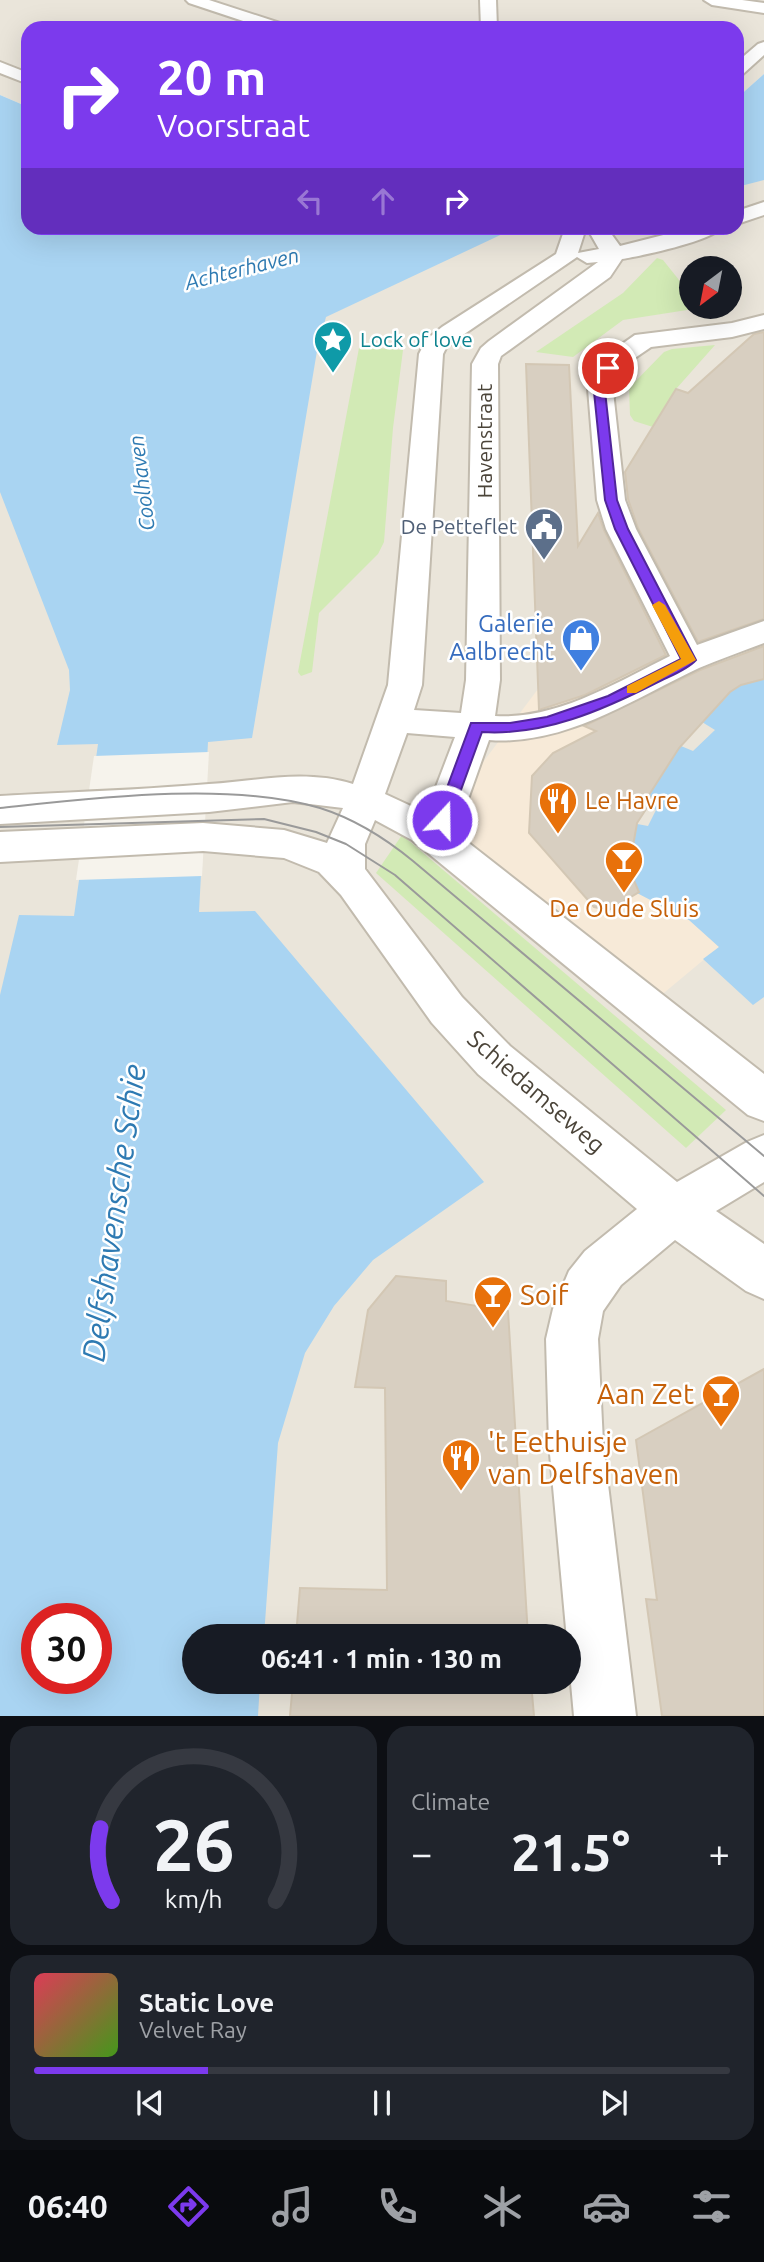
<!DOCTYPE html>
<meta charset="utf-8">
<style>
:root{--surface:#171b24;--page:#20242c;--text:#f1f3f6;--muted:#9ea1a6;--line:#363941;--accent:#7c3aed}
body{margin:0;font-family:Ubuntu,sans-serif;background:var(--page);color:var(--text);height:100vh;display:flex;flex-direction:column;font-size:26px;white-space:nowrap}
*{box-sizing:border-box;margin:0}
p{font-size:23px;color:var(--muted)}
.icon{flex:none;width:38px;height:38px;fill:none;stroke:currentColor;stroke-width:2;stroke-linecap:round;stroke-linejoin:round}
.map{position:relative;height:1716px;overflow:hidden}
.panel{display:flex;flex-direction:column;gap:10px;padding:10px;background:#0d0f14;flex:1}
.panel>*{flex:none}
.guide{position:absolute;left:21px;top:21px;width:723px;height:214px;border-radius:21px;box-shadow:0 7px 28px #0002;background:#7c3aed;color:#fff;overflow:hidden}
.needle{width:46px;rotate:212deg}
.fabs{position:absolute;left:679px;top:256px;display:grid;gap:14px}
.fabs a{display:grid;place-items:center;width:63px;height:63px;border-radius:50%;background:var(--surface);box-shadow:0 7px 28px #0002;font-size:35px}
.speed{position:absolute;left:21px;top:1603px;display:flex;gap:14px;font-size:35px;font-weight:700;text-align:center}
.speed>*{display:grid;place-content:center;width:91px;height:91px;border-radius:50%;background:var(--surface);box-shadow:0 7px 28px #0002;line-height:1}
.speed .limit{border:10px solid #d22;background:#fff;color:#111}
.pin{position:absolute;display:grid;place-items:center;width:60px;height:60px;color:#fff;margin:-30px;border:4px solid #fff;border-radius:50%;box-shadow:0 2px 7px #0007}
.me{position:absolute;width:77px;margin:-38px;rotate:21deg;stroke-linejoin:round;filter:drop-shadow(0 0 5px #0008)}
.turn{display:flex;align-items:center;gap:24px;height:147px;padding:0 21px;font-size:32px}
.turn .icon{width:91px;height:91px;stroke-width:2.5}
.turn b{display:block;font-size:49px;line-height:60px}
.lanes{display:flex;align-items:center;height:66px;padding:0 21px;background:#0003;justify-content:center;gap:35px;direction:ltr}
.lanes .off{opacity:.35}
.big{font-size:52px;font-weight:700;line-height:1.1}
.panel .widget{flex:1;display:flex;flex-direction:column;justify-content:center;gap:10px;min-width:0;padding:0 24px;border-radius:21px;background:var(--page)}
.panel .dial{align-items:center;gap:0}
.dial svg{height:182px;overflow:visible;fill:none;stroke:var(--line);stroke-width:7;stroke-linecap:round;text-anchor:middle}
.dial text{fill:var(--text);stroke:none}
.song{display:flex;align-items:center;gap:21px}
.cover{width:84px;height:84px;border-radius:10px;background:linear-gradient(135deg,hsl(350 70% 55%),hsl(100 70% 35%))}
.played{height:7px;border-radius:4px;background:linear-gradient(90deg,var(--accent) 25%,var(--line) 25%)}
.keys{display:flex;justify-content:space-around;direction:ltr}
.heat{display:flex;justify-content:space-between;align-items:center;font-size:38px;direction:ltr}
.panel .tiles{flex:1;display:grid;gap:10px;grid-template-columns:1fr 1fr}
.widget:last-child{grid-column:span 2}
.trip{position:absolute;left:182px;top:1624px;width:399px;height:70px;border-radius:35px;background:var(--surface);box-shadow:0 7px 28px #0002;font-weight:700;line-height:70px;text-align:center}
.tab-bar{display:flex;height:112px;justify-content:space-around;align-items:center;background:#090b0e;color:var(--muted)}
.tab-bar .icon{width:49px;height:49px}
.tab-bar .current{color:var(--accent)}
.tab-bar b{font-size:32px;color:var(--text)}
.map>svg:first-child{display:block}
.residential{fill:#eae5da;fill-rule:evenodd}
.commercial{fill:#f7ead8}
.green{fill:#d2eab5}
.water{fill:#a9d4f2;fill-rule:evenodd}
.pier{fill:#f6f3ec}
.building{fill:#d8cfc1;stroke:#d3c7b4;stroke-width:2}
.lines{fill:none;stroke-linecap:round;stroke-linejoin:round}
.minor-casing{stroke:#c2bbae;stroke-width:4}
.minor{fill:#fff;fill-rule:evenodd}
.tram{stroke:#9a9a9a;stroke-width:2}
.route{fill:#7c3aed;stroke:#51269a;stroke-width:2}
.slow{fill:#f59e0b}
.labels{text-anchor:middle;stroke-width:5;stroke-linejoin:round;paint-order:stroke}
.far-water-label{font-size:21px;font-style:italic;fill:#2e7ab2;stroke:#fff}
.far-culture-label{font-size:21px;fill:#0d838f;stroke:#fff;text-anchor:start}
.far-street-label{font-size:21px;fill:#4b4439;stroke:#fff}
.far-service-label{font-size:21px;fill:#4e5e75;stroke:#fff;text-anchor:end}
.shop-label{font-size:24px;fill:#366cbe;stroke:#fff;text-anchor:end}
.food-label{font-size:24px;fill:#c56008;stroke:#fff;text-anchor:start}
.street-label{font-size:24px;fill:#4b4439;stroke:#fff}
.near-food-label{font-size:28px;fill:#c56008;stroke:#fff;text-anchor:start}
.near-water-label{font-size:32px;font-style:italic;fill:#2e7ab2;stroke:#fff}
</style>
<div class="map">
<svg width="764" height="1716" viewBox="0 0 764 1716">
<rect width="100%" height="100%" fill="#f6f3ec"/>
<g class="residential">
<polygon points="0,0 764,0 764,74 737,98 737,28 28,28 28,107 0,95"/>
<path d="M764,153V1716H169L178,923L242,342L453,228H737V158ZM691,268H730V306H691ZM194,1636H569V1682H194Z"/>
<polygon points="0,459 115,742 78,929 0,1219"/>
</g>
<polygon class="commercial" points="764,611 764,649 705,665 596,731 553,753 532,776 529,833 594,907 609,910 637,893 689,920 719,947 659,997 472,844 462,822 481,765 538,689 609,680 653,663"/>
<g class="green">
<polygon points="657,258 663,260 691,295 691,306 700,308 623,320 573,357 536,352 623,293"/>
<polygon points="715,345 676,389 653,427 634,421 630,415 629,388 664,352 672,349"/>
<polygon points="362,347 403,350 393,428 384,542 378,554 319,613 312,672 301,676 298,672 359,348"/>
<polygon points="402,835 726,1110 686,1148 376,873"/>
</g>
<g class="water">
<polygon points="764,74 764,180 737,187 737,98"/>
<path d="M0,95L28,107V228H507L511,230L326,317L317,351L252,738L208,742L199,912L255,911L484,1182L373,1260L334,1306L305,1353L278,1443L264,1636H194V1682H260L258,1716H0V995L19,915L74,916L98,744L57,745L70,690L69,670L0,492ZM37,1619H96V1678H37Z"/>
<polygon points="764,679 764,997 753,1005 703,959 719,947 689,920 637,893 639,891 629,869 637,824 648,826 656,810 649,804 652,800 648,794 658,772 681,746 693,751 715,730 702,722 708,706 732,691 731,688"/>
</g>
<polygon class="pier" points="209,752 202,876 76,880 94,756"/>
<g class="building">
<polygon points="764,332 764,619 698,642 638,528 628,499 625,472 676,389 688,393 754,334"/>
<polygon points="526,364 569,365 578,546 598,513 604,530 666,655 585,695 539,710"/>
<polygon points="764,646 764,679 741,685 730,692 679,748 649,795 652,800 637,823 629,869 639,892 609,910 594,907 529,833 532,776 553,753 596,731 584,726 700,670"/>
<polygon points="396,1276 446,1281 446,1301 508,1311 528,1636 296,1636 300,1588 387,1590 385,1388 355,1387 368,1310"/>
<polygon points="764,1369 764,1716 662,1716 646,1599 657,1600 636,1440"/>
<polygon points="293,1682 531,1682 534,1716 290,1716"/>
</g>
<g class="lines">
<g class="minor-casing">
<g id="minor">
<polygon points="186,0 209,0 286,25 288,28 264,28 189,3"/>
<polygon points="480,0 496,0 497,28 481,28"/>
<polygon points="704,0 742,0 764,3 764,13 712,5"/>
<polygon points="764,42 764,55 743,74 737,75 737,62 758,44"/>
<polygon points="0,62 28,73 28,84 0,73"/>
<polygon points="764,202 764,215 737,224 737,211"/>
<path d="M565,228H586L578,253L599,249L587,228H607L620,246L691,228H721C711,241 641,256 622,259L610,277L501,356L498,364L500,680L495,716C557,720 617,682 670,656L606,529L597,500L587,376L608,354L635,335L732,323L764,315V329L732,337L651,347L626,364L612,382L625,500L636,529L697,645L764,621V643C743,651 720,659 699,668C633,699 565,746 489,740L456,833L764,1074V1121L748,1115L412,840L375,820L365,844V869L462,997L510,1046L677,1182L747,1142L764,1135V1182L716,1211L764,1244V1299L746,1291L675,1240L621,1285L603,1311L598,1339L603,1443L636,1716H574L549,1443L546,1339L553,1309L569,1271L585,1251L637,1209L478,1074L432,1023L341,895L319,872L284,858L203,851L0,862V832L203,823L284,830L327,843L343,808L293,802L209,812L0,824V796C70,792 140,790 209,784C258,781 304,769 353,784L388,685L419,354L426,340L442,327L556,254ZM577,257L587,263L598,262L489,341L481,348L472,364L466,680L461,713L414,710L422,685L443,354L446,348L460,337ZM407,733L455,737L426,813L385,794Z"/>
</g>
</g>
<use href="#minor" class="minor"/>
<g class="tram">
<path d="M0,808C94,798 231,781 320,808C355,819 385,838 413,861L764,1156"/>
<polyline points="0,827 264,819 316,832 346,844 395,875 764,1196"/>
</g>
</g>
<path class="route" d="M605,365L614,368L604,382L617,500L628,529L696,660C687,670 670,676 658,682C603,710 544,736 482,732L450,820L448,824H437L435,820L471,723H510L547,717L608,696L681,659L615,529L605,500L593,382Z"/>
<polygon class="slow" points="659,601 665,605 696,660 636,693 627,693 627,686 681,659 652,605"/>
<defs>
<g id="sight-pin" transform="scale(2.0125)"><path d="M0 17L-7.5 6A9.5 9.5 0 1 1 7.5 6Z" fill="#0f9aa8" stroke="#fff"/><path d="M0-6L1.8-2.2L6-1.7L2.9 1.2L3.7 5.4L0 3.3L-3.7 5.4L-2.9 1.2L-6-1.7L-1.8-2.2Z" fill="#fff"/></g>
<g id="civic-pin" transform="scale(2.0125)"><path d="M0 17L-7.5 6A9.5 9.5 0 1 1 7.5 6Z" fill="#5c6f8a" stroke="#fff"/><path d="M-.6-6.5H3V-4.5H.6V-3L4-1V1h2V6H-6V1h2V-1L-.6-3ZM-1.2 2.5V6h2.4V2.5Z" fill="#fff"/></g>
<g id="shop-pin" transform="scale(2.0125)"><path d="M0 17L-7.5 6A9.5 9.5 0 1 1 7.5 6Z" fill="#3f7fe0" stroke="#fff"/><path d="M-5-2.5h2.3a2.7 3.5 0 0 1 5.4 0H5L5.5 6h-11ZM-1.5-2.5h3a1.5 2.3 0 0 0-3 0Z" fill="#fff"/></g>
<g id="restaurant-pin" transform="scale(2.0125)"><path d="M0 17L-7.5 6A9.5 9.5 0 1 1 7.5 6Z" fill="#e8710a" stroke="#fff"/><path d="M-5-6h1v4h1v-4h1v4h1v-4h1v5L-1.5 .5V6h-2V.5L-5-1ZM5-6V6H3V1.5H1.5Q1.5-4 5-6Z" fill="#fff"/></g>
<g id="bar-pin" transform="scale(2.0125)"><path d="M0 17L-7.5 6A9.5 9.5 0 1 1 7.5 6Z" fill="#e8710a" stroke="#fff"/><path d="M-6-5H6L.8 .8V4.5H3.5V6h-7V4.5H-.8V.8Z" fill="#fff"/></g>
</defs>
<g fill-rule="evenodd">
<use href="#sight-pin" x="333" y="340"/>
<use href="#civic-pin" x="544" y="527"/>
<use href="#shop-pin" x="581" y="638"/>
<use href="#restaurant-pin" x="558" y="801"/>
<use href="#bar-pin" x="624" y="860"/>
<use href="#bar-pin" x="493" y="1295"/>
<use href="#bar-pin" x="721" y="1394"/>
<use href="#restaurant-pin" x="461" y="1458"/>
</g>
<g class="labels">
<g class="far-water-label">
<text transform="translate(242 269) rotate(-14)" y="7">Achterhaven</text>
<text transform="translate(142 483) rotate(-97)" y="7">Coolhaven</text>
</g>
<g class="far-culture-label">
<text x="360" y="347">Lock of love</text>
</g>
<g class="far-street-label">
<text transform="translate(485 441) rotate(-90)" y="7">Havenstraat</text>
</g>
<g class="far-service-label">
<text x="517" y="534">De Petteflet</text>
</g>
<g class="shop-label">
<text x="554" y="632">Galerie<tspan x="554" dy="28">Aalbrecht</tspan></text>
</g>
<g class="food-label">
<text x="585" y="809">Le Havre</text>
<text x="624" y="917" text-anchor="middle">De Oude Sluis</text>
</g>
<g class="street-label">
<text transform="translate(536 1092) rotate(41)" y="8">Schiedamseweg</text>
</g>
<g class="near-food-label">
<text x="520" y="1305">Soif</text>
<text x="694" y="1404" text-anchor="end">Aan Zet</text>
<text x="488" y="1452">'t Eethuisje<tspan x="488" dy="32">van Delfshaven</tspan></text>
</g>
<g class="near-water-label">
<text transform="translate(114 1213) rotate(-82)" y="11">Delfshavensche Schie</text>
</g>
</g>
</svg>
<div class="fabs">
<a><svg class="needle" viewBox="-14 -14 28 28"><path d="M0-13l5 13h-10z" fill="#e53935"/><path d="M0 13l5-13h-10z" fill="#9ea1a6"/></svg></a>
</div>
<div class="speed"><div class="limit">30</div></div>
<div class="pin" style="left:608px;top:368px;background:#d93025"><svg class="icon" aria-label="arrive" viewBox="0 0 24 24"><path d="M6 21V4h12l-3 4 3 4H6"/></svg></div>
<svg class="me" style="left:442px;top:820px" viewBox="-20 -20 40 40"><circle r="17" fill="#7c3aed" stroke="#fff" stroke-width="3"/><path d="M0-11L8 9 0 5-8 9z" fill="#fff"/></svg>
<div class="trip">06:41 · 1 min · 130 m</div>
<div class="guide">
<div class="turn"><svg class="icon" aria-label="right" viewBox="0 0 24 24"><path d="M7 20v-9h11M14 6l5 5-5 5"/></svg><div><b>20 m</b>Voorstraat</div></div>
<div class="lanes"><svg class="icon off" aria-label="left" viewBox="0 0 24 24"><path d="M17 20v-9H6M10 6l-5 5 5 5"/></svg><svg class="icon off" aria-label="ahead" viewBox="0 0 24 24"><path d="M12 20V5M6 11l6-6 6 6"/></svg><svg class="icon" aria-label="right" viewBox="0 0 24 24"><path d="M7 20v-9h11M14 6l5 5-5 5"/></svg></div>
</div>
</div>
<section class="panel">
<div class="tiles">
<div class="widget dial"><svg viewBox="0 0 100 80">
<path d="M14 69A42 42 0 1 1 86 69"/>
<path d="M14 69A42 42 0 0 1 9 37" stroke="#7c3aed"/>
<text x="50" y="56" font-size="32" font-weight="700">26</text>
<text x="50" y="72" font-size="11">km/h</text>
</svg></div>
<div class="widget"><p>Climate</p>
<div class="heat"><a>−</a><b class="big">21.5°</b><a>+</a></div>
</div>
<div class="widget">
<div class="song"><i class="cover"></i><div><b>Static Love</b><p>Velvet Ray</p></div></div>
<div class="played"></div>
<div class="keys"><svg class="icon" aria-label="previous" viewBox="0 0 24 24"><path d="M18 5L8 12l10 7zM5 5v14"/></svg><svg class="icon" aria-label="pause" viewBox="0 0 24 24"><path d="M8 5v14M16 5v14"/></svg><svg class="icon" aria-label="next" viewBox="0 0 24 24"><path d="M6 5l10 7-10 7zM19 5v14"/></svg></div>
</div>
</div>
</section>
<nav class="tab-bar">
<b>06:40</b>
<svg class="icon current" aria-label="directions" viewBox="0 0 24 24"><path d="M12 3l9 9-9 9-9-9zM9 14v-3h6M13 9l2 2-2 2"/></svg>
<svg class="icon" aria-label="music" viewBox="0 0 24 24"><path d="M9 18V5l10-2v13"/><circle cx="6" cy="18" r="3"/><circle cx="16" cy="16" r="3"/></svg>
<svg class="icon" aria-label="phone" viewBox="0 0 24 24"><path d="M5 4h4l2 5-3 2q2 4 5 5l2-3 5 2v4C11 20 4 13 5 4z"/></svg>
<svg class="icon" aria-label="climate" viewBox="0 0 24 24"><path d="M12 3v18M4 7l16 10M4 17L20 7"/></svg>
<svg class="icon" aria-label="car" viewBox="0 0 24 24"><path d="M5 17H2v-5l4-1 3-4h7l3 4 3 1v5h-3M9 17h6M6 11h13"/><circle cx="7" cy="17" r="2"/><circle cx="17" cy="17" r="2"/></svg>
<svg class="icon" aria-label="filters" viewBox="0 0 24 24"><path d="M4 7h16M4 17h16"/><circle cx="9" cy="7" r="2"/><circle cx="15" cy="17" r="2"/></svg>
</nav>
